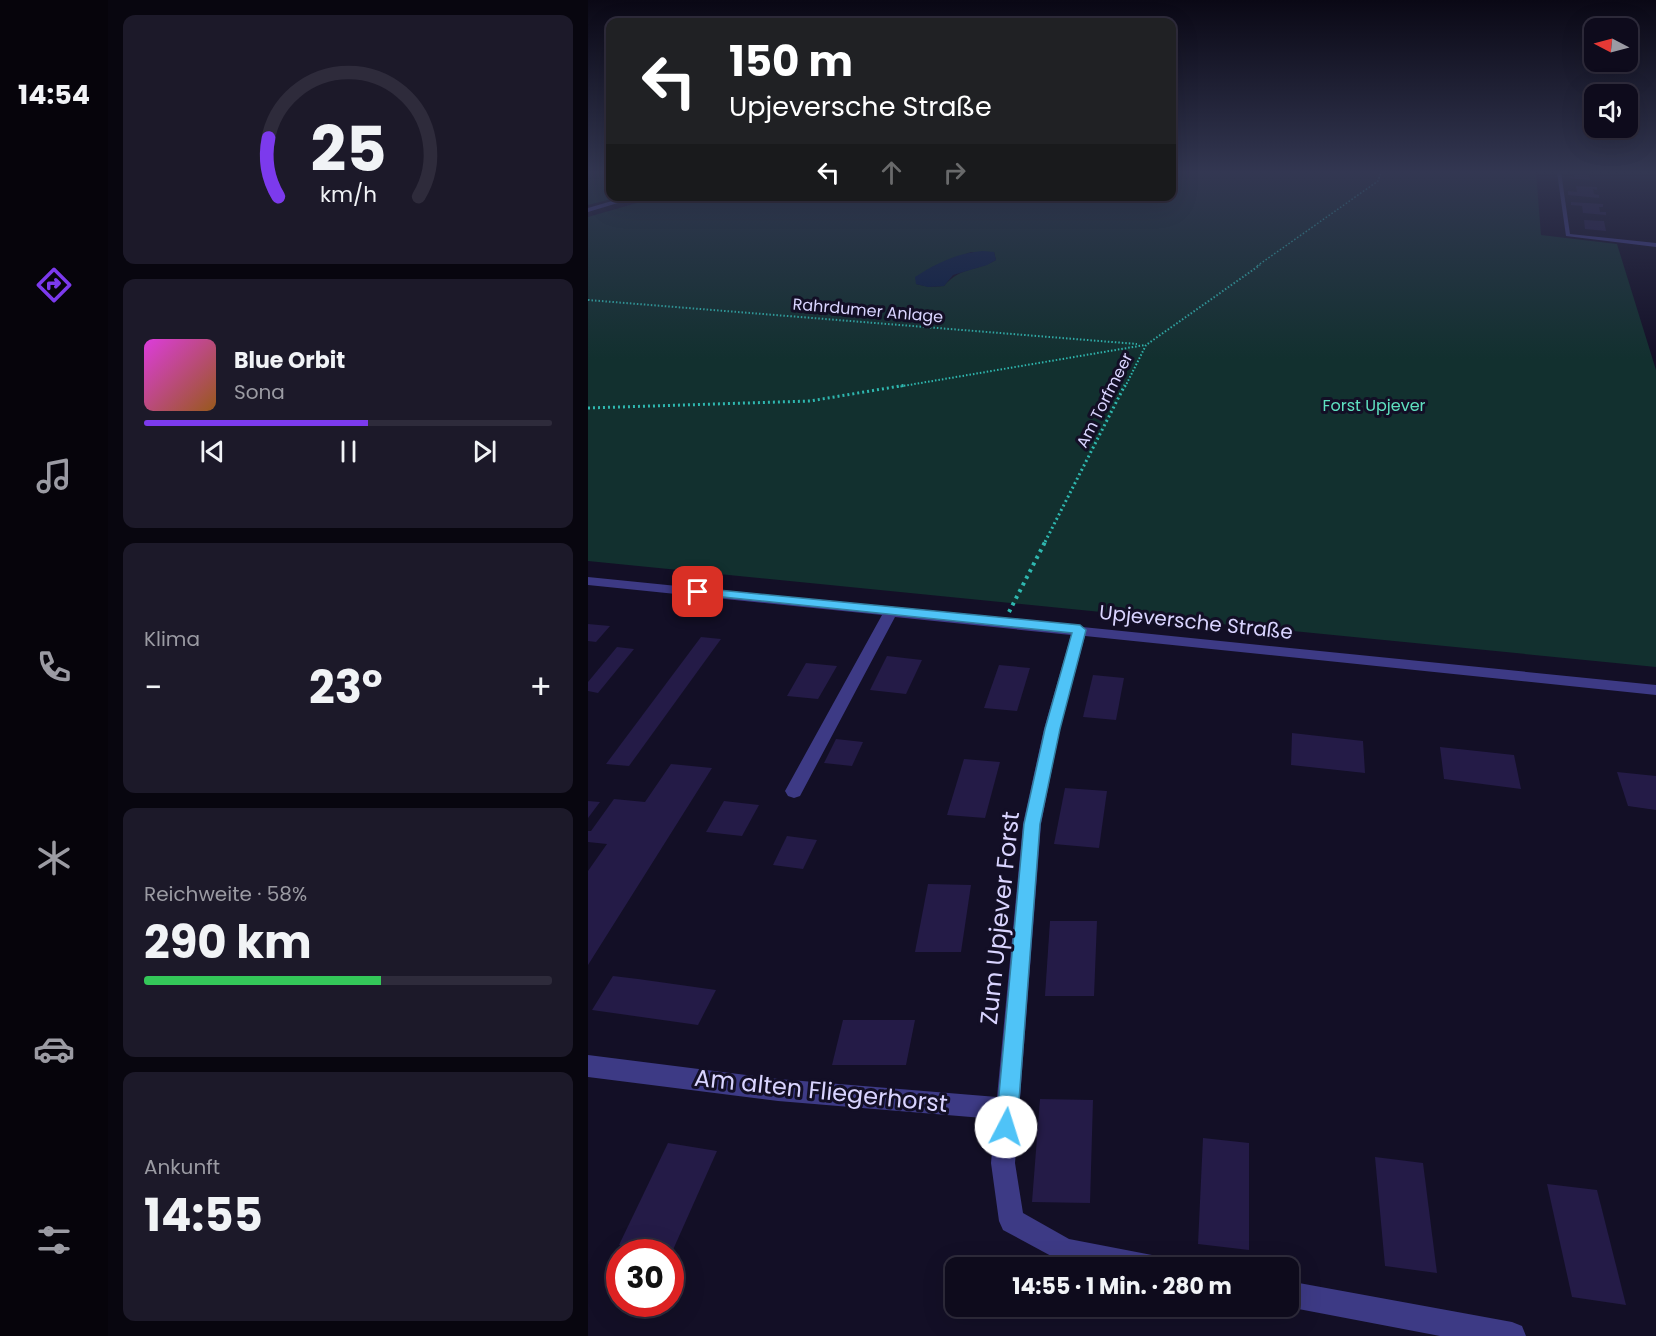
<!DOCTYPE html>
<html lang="de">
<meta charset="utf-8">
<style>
:root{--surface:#0e0b1c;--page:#1c1929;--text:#f1f3f6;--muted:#9b9ba3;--line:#2e2b3b;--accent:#7c3aed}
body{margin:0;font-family:Poppins,sans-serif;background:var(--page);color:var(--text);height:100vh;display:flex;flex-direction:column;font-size:22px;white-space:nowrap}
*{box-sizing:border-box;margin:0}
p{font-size:20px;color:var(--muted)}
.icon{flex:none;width:33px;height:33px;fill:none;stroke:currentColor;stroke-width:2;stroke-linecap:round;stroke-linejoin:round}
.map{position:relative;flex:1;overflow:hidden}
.sheet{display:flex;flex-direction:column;gap:15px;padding:15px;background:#08060f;width:480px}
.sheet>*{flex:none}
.banner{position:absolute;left:18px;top:18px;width:570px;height:183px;border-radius:12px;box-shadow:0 6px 24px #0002,0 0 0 2px var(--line);background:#202124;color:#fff;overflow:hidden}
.needle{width:39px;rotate:276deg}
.fabs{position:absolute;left:996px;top:18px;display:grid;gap:12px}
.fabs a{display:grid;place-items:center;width:54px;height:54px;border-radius:12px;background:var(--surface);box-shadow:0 6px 24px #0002,0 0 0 2px var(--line);font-size:30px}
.speed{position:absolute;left:18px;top:1239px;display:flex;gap:12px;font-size:30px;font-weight:700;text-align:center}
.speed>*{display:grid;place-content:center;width:78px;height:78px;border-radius:50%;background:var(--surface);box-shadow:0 6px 24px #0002,0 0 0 2px var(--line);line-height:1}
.speed .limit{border:9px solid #d22;background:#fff;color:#111}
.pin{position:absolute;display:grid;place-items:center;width:51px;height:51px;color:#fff;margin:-26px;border-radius:12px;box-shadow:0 3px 9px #0006}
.me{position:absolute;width:66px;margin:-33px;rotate:5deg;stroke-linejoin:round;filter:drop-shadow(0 0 4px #0008)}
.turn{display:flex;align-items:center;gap:21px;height:126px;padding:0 24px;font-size:27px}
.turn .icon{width:78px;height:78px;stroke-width:2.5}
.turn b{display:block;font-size:42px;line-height:51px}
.lanes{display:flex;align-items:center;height:57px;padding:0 24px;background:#0003;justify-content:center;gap:30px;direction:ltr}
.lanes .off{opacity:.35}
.big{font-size:45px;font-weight:700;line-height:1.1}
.sheet .widget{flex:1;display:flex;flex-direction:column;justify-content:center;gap:9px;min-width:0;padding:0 21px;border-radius:12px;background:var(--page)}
.sheet .dial{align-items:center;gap:0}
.dial svg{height:156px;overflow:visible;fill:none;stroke:var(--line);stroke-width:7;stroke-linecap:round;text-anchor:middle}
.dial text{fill:var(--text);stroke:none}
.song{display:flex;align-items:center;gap:18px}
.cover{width:72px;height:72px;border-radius:9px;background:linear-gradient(135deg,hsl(300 70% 55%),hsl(30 70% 35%))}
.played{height:6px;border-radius:3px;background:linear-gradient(90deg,var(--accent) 55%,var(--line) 55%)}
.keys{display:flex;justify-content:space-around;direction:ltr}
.heat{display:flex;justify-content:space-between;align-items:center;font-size:33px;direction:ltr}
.charge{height:9px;border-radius:4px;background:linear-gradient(90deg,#34c759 58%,var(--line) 0)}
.trip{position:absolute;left:357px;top:1257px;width:354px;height:60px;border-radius:12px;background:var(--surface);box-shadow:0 6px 24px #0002,0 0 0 2px var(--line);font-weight:700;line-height:60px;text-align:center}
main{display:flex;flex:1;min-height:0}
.tab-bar{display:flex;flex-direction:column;width:108px;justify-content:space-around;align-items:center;background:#06040b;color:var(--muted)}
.tab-bar .icon{width:42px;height:42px}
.tab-bar .on{color:var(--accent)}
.tab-bar b{font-size:27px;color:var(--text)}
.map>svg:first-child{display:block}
.green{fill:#12302f;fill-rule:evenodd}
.water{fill:#0a1f44}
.building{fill:#241b47}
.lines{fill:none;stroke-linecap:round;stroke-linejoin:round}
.path-far3{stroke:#2fb8b0;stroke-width:1.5;stroke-dasharray:1.5 2;stroke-linecap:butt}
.path-far2{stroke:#2fb8b0;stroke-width:2;stroke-dasharray:1.5 2;stroke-linecap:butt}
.path-far1{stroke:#2fb8b0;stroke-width:3;stroke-dasharray:2 3;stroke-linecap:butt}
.path{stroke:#2fb8b0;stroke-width:4;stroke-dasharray:3 4.5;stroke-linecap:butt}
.service{fill:#3d3a85;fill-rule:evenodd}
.minor{fill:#3d3a85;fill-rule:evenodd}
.tertiary{fill:#3d3a85;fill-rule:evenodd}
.route{fill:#4fc3f7;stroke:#337fa1;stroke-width:1.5}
.labels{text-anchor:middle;stroke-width:6;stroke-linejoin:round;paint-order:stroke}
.far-street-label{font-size:16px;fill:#d9d4ff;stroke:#130f26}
.far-park-label{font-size:16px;fill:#5fe0c0;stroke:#130f26}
.street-label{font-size:20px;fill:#d9d4ff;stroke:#130f26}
.near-street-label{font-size:24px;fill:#d9d4ff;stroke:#130f26}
</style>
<main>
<nav class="tab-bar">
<b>14:54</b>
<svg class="icon on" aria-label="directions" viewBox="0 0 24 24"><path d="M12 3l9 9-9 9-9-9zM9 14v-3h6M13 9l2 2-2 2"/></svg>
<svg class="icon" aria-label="music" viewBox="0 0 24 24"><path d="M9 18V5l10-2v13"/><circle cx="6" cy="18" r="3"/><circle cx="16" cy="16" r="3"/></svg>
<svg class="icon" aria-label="phone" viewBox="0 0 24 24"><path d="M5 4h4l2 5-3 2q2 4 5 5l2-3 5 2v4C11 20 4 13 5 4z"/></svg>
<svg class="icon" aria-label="climate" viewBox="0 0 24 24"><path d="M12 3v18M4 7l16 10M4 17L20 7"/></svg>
<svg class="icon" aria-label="car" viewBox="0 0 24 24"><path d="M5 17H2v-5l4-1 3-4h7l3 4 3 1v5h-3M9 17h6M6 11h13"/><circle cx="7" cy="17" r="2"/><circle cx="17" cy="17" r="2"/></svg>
<svg class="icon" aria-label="filters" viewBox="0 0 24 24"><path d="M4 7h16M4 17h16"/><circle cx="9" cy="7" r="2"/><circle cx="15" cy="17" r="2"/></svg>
</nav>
<section class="sheet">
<div class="widget dial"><svg viewBox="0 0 100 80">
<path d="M14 69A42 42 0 1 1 86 69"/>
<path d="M14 69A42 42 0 0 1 9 39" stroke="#7c3aed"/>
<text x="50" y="56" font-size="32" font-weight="700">25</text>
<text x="50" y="72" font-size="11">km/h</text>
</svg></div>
<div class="widget">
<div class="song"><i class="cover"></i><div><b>Blue Orbit</b><p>Sona</p></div></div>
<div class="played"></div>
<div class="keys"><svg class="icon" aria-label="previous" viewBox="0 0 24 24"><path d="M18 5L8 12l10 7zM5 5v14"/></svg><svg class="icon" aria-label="pause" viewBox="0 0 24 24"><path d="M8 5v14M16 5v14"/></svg><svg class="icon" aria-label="next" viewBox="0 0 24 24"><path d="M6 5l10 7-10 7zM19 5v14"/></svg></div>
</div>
<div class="widget"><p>Klima</p>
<div class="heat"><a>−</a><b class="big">23°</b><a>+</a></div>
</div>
<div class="widget"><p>Reichweite · 58%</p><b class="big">290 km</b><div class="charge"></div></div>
<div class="widget"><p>Ankunft</p><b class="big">14:55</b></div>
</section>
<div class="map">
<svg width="1068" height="1336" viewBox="0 0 1068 1336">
<rect width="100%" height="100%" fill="#130f26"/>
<g class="green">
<polygon points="0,172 22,172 22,196 31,197 0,205"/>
<path d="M584,172H948L953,235L1029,244L1068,370V667L0,561V217L73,196H584ZM383,252H406L408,260C388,272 373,266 356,286L341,287L328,284L344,267Z"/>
</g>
<path class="water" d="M395,251L406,252L408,260L399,265L365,275L356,286L340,287L328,284L327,277C349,263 369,253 395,251Z"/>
<g class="building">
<polygon points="985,172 1000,172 1002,180 981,178 980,176 986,177"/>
<polygon points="988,186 1009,187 1009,190 1005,189 1006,194 1011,195 1011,198 980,195 980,191 989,192"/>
<polygon points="983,202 1015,204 1015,207 1011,207 1012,212 1018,212 1018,215 995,213 994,206 983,205"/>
<polygon points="996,220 1016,221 1018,231 997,229"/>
<polygon points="0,624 22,626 8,642 0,641"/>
<polygon points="113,637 133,639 41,766 18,764"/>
<polygon points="29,647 46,649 10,693 0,691 0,682"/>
<polygon points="299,656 334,660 318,694 282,690"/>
<polygon points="218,663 249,666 230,699 199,696"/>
<polygon points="411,665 442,668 429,711 396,708"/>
<polygon points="505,675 536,678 528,720 495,717"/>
<polygon points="704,733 775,741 777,773 703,765"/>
<polygon points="248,739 275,742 264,766 236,763"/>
<polygon points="852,747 926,755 933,789 856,779"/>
<polygon points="376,759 412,762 397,818 359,815"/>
<polygon points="83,764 124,768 0,965 0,871 19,844 0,842 0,831 3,831 26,799 57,802"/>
<polygon points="1029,772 1068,776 1068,810 1040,806"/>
<polygon points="477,788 519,791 511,848 466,844"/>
<polygon points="0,801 12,802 0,818"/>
<polygon points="136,801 171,805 154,836 118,832"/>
<polygon points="199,836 229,840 215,869 185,865"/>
<polygon points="340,884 383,885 373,952 327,952"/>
<polygon points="462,921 509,921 506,996 457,996"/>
<polygon points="25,976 50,979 128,990 110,1025 4,1010"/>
<polygon points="255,1020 327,1020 318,1065 244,1065"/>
<polygon points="452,1099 505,1100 502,1203 444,1202"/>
<polygon points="615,1138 661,1143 661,1250 610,1244"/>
<polygon points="80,1143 129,1151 84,1252 31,1245"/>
<polygon points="787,1157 835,1163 849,1273 797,1266"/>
<polygon points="959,1184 1009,1190 1038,1305 984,1297"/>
</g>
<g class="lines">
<polyline class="path-far3" points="669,266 790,181 793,172"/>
<g class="path-far2">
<polyline points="0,300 549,344"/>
<polyline points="309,387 557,345"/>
<polyline points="537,387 558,345 672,265"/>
</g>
<g class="path-far1">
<polyline points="0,408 222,401 318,385"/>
<polyline points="457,542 537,385"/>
</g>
<polyline class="path" points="421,612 458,540"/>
<polygon class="service" points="969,172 973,172 982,234 1068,243 1068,247 978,236"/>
<g class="minor">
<polygon points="0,577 1068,685 1068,695 497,636 472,729 453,824 427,1163 435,1213 481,1239 564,1255 573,1259 577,1268 496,1268 478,1264 415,1230 411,1221 403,1163 407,1119 190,1101 0,1077 0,1055 190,1079 409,1097 435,824 456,729 483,635 307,617 212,796 206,798 200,796 197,791 294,615 0,585"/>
<polygon points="700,1281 924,1322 934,1326 938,1336 852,1336 700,1307 698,1306 700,1306"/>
</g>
<polygon class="tertiary" points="41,196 53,196 0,212 0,208"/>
</g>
<linearGradient id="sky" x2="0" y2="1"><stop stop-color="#0a0815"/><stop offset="0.48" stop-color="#333752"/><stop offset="1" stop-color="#333752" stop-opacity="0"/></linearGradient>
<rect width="1068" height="359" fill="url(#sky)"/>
<polygon class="route" points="110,588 492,625 498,630 472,729 452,824 429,1127 426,1134 418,1137 411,1134 408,1127 436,824 457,729 484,633 106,594 104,592 106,589"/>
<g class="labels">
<g class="far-street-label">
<text transform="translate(280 310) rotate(5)" y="6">Rahrdumer Anlage</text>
<text transform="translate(516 400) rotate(-63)" y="6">Am Torfmeer</text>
</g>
<g class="far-park-label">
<text x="786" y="411">Forst Upjever</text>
</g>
<g class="street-label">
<text transform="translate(608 622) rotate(6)" y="7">Upjeversche Straße</text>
</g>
<g class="near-street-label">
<text transform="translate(412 918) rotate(-84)" y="8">Zum Upjever Forst</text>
<text transform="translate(233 1091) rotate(6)" y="8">Am alten Fliegerhorst</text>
</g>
</g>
</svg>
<div class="fabs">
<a><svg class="needle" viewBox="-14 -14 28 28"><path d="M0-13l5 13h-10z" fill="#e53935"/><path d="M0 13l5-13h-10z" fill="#9b9ba3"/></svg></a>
<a><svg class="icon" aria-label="sound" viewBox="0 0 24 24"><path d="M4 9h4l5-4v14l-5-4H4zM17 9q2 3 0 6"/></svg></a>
</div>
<div class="speed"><div class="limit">30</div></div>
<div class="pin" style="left:110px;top:592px;background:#d93025"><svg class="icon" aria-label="arrive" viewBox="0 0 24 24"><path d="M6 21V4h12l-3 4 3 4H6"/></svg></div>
<svg class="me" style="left:418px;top:1127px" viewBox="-20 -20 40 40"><circle r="19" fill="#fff"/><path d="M0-13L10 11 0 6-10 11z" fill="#4fc3f7"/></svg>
<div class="trip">14:55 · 1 Min. · 280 m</div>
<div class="banner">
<div class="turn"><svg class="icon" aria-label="left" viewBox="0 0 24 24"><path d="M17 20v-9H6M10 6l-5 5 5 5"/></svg><div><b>150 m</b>Upjeversche Straße</div></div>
<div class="lanes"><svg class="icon" aria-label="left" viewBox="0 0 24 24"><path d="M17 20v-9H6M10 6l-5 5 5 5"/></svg><svg class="icon off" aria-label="ahead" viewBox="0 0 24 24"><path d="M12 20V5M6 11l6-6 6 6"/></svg><svg class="icon off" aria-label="right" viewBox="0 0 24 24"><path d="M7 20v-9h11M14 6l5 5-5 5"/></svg></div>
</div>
</div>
</main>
